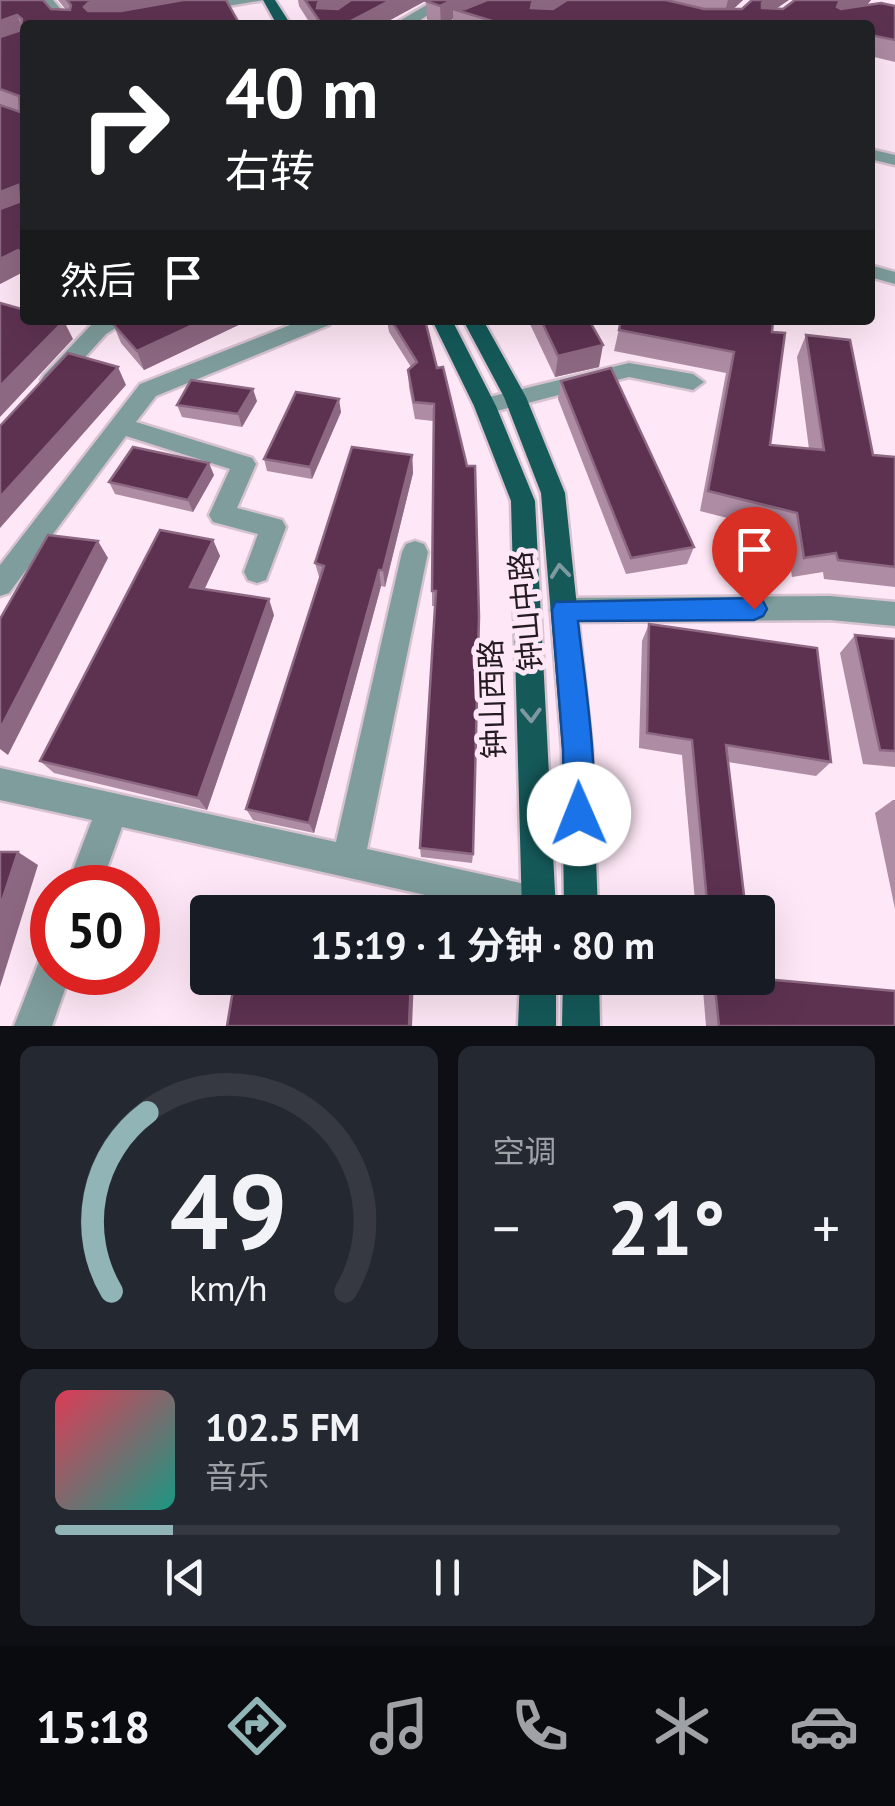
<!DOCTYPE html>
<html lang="zh">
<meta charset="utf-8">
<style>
:root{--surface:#171b24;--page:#242831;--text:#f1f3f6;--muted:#9ea1a6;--line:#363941;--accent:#91b5b7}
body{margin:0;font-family:"PT Sans","Noto Sans SC",sans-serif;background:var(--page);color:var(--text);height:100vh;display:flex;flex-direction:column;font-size:38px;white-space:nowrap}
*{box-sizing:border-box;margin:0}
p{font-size:32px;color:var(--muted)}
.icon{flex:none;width:55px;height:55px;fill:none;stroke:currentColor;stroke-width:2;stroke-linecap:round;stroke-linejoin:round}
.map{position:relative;height:1026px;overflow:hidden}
.details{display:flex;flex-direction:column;gap:20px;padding:20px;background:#0d0f14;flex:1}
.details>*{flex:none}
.hud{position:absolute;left:20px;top:20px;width:855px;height:305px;border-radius:10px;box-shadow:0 10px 40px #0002;background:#202124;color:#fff;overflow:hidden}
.speed{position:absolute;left:30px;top:865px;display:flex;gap:20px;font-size:50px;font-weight:700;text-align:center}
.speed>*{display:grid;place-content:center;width:130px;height:130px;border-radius:50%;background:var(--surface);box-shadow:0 10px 40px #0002;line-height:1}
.speed .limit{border:15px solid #d22;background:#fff;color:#111}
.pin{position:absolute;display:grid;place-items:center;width:85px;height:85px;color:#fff;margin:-102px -42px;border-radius:50% 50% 50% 0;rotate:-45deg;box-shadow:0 0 10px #0007}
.pin .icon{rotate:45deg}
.me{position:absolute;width:110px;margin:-55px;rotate:359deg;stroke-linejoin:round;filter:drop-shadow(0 0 8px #0008)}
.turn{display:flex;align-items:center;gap:35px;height:210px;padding:0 40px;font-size:45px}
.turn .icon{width:130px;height:130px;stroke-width:2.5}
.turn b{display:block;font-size:70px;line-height:85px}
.then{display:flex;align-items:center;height:95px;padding:0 40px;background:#0003;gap:20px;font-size:38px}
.big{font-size:75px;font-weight:700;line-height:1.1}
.details .widget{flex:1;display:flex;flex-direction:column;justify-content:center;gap:15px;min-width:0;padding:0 35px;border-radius:15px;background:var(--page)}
.details .dial{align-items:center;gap:0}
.dial svg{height:260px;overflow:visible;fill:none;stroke:var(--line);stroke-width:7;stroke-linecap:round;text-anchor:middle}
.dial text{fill:var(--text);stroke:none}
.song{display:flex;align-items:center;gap:30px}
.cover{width:120px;height:120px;border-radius:15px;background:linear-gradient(135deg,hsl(350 70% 55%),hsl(170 70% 35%))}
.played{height:10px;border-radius:5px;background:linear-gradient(90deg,var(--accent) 15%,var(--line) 15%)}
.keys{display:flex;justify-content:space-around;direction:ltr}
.heat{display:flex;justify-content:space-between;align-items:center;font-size:55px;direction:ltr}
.details .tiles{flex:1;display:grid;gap:20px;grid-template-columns:1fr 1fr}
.widget:last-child{grid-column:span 2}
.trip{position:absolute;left:190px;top:895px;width:585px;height:100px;border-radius:10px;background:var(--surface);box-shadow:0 10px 40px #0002;font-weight:700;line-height:100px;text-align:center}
.menu{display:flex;height:160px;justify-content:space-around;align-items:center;background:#090b0e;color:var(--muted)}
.menu .icon{width:70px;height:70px}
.menu .selected{color:var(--accent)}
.menu b{font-size:45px;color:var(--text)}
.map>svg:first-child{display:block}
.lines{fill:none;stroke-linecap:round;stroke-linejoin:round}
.minor-casing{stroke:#d7c2d0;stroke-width:5}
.major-casing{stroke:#d7c2d0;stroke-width:5}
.minor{fill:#7e9d9c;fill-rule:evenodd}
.major{fill:#155959;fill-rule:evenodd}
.wall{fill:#ae8ca4}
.shaded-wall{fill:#8d6882}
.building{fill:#5d3251;stroke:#8d6882;stroke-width:2.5}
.oneway{stroke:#7e99a0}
.route{fill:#1a73e8;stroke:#114b97;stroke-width:2.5}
.labels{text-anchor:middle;stroke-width:10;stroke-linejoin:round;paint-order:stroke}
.street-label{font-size:30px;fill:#241a21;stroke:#fee7f6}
</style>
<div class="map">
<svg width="895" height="1026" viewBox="0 0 895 1026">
<rect width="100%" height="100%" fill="#fee7f6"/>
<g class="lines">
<g class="minor-casing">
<g id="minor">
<polygon points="40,0 53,0 74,25 60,25"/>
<polygon points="225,0 264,0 198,11 191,7"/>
<polygon points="435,0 450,0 413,25 396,23"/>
<polygon points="870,149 895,155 895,165 870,159"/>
<polygon points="870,265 895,272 895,284 870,277"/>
<polygon points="101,320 128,320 106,334 60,385 44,385 41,380 44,375 92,324"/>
<polygon points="303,320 332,320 329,325 156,396 136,422 252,458 256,464 237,508 282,520 286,527 266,580 257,583 248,580 244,572 258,534 213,522 209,515 230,469 126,436 9,593 0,596 0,565 140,384"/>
<polygon points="629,363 693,374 704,382 693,390 629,377 485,414 474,406 485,398"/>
<polygon points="415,541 424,544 428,552 367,849 539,887 551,892 556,904 553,912 501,912 122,827 100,888 66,888 92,820 0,800 0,768 336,842 402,552 406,544"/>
<polygon points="830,596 895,602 895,626 830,620 564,622 554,618 550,610 554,602 564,598"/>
<polygon points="52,954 52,972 71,972 52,1026 14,1026 40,959"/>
</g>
</g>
<g class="major-casing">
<g id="major">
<polygon points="263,0 275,0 291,25 277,25"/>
<polygon points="432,320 452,320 496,406 535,501 556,912 522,912 511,501 474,406"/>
<polygon points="463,320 483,320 526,397 565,493 592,749 598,912 564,912 562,749 541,493 504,397"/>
<polygon points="520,978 556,978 556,1026 518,1026"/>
<polygon points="563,978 599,978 600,1026 562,1026"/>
</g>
</g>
<use href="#minor" class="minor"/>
<use href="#major" class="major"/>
</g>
<g class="wall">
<polygon points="0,0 51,9 66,10 58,0 226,0 25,25 25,271 0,284"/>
<polygon points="298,0 427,0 381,25 311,25 299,6"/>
<polygon points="428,0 743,0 733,9 783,9 795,0 871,0 866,5 895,6 895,62 870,56 870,25 453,25 453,19 441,25 427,20 426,1"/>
<polygon points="123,320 249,320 144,370 121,343 113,324"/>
<polygon points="387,320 425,320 473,854 472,863 421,857 420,848 435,606 432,606 432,591 433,421 415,419 409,387 408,370 411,367 389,332"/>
<polygon points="528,320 589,320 599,367 555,377"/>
<polygon points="621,320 767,320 770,445 809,449 797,357 806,335 873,455 895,457 895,587 824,579 823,572 792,577 785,533 700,511 726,373 614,351"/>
<polygon points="561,381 694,547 687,564 626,574 558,399"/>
<polygon points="257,401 242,427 182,417 177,405"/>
<polygon points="341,412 312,479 267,471 264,459"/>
<polygon points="412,455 413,473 385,587 381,586 314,833 253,820 246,809 320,580 315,563"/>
<polygon points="214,475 193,512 115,494 109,482"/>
<polygon points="213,540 220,556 204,590 274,615 207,810 54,773 40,761"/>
<polygon points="649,624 831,762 816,776 728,762 746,912 696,912 682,755 639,748 642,641"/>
<polygon points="855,635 895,639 895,767 863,764 840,653"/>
<polygon points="893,800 895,800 895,909 875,813"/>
<polygon points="702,978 754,978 895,1026 706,1026"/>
</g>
<g class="shaded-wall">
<polygon points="108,0 200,0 93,21 84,7 88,3"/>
<polygon points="322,0 352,0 320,22 317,8 318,3"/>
<polygon points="391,0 427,0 381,25 347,25 347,23"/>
<polygon points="453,0 495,0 466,13 453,9 453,19 441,25 440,6"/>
<polygon points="536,0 568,0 530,22 532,3"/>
<polygon points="728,0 743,0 723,19"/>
<polygon points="767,0 789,0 757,22 762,3"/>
<polygon points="846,0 871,0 862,11 833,22 839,2"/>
<polygon points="17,15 24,33 0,42 0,21"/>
<polygon points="18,185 25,200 0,215 0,192"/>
<polygon points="18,250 25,264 25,271 0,284 0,259"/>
<polygon points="204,320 249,320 144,370 137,351"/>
<polygon points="64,321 73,339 0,417 0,386"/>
<polygon points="603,345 599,367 555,377 558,356"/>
<polygon points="118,367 126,385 0,528 0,497"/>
<polygon points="253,389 257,401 242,427 238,414"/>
<polygon points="339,399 341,412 312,479 310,467"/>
<polygon points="412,455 413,473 385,587 383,570"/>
<polygon points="209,463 214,475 193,512 188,500"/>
<polygon points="213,540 220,556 198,603 190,587"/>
<polygon points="98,541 108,558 8,755 0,749 0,729"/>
<polygon points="379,570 381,586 314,833 309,823"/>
<polygon points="269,599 274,615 207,810 198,798"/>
<polygon points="18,852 38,865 0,987 0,907"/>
<polygon points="411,978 414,978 412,1026 409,1026"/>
</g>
<g class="building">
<polygon points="0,0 43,0 51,9 70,10 71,5 67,0 108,0 88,3 84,7 88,11 121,11 183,0 226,0 240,25 25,25 25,258 18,250 0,259 0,209 19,202 18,185 0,192 0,105 20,112 19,96 0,89 0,37 21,30 22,19 17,15 0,21"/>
<polygon points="305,0 322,0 318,3 317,8 338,9 351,0 391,0 347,23 352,25 313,25 320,22"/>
<polygon points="428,0 453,0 440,6 426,1"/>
<polygon points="487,0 536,0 532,3 531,8 553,9 567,0 666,0 704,9 742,9 752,0 767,0 762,3 762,8 783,9 795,0 846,0 839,2 837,7 841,9 881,3 895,6 895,40 870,35 870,25 505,25 453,9 465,9"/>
<polygon points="0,303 25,310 25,320 64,321 0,386"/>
<polygon points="123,320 204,320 137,351 113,324"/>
<polygon points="391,320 425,320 437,368 443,367 467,466 475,466 479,617 473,854 420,848 436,591 432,591 434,404 414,402 408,370 417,362"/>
<polygon points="541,320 589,320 603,345 558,356"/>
<polygon points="621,320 773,321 772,332 785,333 770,445 824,450 806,335 850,340 873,455 895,457 895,567 838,560 836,553 804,558 797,513 708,491 734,352 619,330"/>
<polygon points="68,353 118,367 0,497 0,426"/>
<polygon points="611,368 694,547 631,558 561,381"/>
<polygon points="191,380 253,389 238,414 177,405"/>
<polygon points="296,392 339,399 310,467 264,459"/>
<polygon points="133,447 209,463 188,500 109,482"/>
<polygon points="352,447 412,455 383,570 379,570 309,823 246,809 324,566 315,563"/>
<polygon points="160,530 213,540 190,587 269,599 198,798 40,761"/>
<polygon points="48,535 98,541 0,729 0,619"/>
<polygon points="649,624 817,648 831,762 726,745 746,912 708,912 692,740 647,733"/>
<polygon points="855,635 895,639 895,751 880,750"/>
<polygon points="0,852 18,852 0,907"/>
<polygon points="246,901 414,904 414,912 245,912"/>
<polygon points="235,978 411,978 409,1026 227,1026"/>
<polygon points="714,978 754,978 895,991 895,1026 719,1026"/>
</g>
<defs><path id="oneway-chevron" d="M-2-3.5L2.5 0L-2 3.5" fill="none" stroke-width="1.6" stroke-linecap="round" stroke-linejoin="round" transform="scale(2.5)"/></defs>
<g class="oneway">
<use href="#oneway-chevron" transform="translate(560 571) rotate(-96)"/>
<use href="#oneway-chevron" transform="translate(531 715) rotate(88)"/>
</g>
<path class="route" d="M754,598L763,601L767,609L763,616L754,620L578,621C582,663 603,791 589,825L579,829L568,825L564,814L563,749L552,610L555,602Z"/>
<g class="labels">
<g class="street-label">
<text transform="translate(526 611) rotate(-95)" y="10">钟山中路</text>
<text transform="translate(493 699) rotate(-92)" y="10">钟山西路</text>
</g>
</g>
</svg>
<div class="speed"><div class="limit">50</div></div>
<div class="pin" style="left:754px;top:609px;background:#d93025"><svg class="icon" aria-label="arrive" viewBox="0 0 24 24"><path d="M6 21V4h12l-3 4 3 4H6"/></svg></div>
<svg class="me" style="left:579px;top:814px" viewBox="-20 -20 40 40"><circle r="19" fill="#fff"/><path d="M0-13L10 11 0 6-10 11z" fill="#1a73e8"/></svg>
<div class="trip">15:19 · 1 分钟 · 80 m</div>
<div class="hud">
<div class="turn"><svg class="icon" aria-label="right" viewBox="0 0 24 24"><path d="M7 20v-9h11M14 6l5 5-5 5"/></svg><div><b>40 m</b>右转</div></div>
<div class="then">然后<svg class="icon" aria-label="arrive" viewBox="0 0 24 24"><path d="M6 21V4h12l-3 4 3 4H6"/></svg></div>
</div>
</div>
<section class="details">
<div class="tiles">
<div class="widget dial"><svg viewBox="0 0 100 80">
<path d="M14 69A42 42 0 1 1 86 69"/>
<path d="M14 69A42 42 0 0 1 25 14" stroke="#91b5b7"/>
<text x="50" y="56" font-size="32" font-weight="700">49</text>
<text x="50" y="72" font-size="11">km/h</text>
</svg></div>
<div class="widget"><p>空调</p>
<div class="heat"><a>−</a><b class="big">21°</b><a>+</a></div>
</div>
<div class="widget">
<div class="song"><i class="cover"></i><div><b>102.5 FM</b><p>音乐</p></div></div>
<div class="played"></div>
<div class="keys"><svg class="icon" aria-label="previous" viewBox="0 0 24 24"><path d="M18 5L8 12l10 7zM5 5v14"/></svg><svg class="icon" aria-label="pause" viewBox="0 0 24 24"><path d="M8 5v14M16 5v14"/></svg><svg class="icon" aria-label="next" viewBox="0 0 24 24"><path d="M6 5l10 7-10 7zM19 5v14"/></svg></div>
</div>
</div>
</section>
<nav class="menu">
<b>15:18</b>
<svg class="icon selected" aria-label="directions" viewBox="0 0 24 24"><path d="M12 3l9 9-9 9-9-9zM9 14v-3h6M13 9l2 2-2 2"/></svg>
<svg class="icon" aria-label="music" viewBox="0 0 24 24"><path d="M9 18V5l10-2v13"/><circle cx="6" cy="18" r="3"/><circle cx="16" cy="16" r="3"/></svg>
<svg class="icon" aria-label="phone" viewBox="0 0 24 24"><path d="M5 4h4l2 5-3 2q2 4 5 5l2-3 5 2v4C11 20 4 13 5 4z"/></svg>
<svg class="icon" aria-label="climate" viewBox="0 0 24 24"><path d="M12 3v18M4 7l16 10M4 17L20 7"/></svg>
<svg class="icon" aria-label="car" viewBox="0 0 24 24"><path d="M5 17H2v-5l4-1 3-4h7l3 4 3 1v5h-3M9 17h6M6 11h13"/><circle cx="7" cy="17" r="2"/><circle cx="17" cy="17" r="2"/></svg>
</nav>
